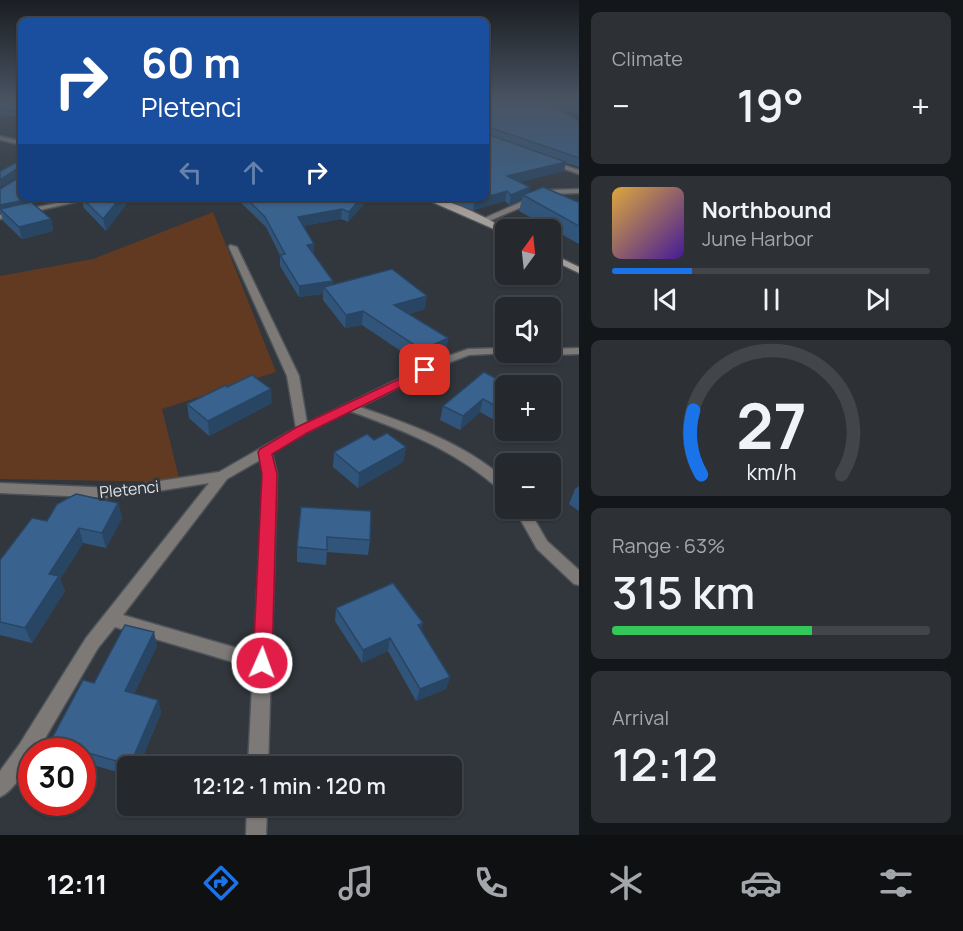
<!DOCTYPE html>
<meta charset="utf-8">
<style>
:root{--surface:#25292e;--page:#2d3136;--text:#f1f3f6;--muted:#a3a6aa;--line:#42454a;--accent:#1a73e8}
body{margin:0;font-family:Manrope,sans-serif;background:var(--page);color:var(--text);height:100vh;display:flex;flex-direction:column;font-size:22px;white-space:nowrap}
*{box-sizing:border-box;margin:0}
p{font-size:20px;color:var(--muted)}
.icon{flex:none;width:33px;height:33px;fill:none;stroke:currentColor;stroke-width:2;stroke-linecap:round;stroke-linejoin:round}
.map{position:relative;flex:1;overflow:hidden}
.panel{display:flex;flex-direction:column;gap:12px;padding:12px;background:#141719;width:384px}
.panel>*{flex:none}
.banner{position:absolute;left:18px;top:18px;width:471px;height:183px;border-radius:9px;box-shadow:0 2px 4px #0004,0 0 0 2px var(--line);background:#1a4fa0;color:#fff;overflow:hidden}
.needle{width:39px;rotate:15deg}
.fabs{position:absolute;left:495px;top:219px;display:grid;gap:12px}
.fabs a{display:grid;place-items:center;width:66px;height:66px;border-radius:9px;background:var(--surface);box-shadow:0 2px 4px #0004,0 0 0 2px var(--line);font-size:30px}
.speed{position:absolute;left:18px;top:738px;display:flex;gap:12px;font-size:30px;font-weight:700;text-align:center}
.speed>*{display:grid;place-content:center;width:78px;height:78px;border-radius:50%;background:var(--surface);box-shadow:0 2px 4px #0004,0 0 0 2px var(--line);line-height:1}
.speed .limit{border:9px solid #d22;background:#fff;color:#111}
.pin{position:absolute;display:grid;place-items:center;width:51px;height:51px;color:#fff;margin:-26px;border-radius:12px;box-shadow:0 3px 9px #0006}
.me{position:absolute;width:66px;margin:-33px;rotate:2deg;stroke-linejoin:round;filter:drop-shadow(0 0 4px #0008)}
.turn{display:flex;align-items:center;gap:21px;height:126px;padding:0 24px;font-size:27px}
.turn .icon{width:78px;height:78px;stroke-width:2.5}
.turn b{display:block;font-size:42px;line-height:51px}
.lanes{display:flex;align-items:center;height:57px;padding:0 24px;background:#0003;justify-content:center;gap:30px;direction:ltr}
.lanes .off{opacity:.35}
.big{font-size:45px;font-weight:600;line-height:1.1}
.panel .widget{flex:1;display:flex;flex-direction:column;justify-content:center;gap:9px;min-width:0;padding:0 21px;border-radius:9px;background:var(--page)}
.panel .dial{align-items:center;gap:0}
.dial svg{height:156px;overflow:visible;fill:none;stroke:var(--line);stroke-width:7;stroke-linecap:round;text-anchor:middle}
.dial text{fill:var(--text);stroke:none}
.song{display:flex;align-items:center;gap:18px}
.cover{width:72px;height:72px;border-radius:9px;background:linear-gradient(135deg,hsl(40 70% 55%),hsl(260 70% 35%))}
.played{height:6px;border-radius:3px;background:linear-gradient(90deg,var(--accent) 25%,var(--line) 25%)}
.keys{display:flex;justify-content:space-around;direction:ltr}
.heat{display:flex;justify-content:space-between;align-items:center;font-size:33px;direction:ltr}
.charge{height:9px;border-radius:4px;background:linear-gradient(90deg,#34c759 63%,var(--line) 0)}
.trip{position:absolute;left:117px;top:756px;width:345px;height:60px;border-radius:9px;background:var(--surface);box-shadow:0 2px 4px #0004,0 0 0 2px var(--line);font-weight:600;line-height:60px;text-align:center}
.tabs{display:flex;height:96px;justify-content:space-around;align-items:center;background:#0f1012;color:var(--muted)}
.tabs .icon{width:42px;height:42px}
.tabs .current{color:var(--accent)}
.tabs b{font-size:27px;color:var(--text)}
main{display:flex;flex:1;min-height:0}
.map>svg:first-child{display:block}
.green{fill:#613a21}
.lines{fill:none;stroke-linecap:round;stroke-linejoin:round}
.minor-casing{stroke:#4d5358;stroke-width:3}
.secondary-casing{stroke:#4d5358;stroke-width:3}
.minor{fill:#7d7977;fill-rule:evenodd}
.secondary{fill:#a49e9b;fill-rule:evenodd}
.wall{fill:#31557a}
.shaded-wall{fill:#284563}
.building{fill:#39638e;stroke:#284563;stroke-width:1.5}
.route{fill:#e11d48;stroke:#92132f;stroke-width:1.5}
.labels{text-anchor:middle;stroke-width:6;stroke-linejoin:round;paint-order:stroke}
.street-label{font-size:16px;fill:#e0e3e7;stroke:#31373d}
</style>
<main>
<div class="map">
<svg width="579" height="835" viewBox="0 0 579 835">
<rect width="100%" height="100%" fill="#31373d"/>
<polygon class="green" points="213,212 276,372 162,409 180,482 0,479 0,276 93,259"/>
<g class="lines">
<g class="minor-casing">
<g id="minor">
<polygon points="0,136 21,141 21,145 0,140"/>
<polygon points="549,160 579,170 579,174 547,163 546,162"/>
<polygon points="579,189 579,193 552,194 487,222 480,220 548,190"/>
<polygon points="80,198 94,198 0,219 0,215"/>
<path d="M230,245L237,247L299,376L307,423L440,359L468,349L506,348V352L510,353L469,355L448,363L360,407C412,425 464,443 506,480V493L501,491C457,451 405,431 350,411L306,433L272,453L277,474L268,766H248L253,668L115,627L98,648L37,752H32C32,765 12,792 0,797V771L19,745L86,638L209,483L113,498L0,493V483L113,488L219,472L296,428L287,376L229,247ZM260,460L263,474L254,653L123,615L227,479Z"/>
<polygon points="579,348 579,354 550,355 545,352 550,352 550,349"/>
<polygon points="514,508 528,508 547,541 579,570 579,585 574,584 537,549"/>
<polygon points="247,806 267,806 266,835 246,835"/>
</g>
</g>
<g class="secondary-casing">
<g id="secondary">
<path d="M423,198C452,198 483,217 509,230H506V233H503Z"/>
<polygon points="550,253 579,267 579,273 550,259"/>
</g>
</g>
<use href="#minor" class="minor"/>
<use href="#secondary" class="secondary"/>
</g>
<g class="wall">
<polygon points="0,98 21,98 21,116 0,115"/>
<polygon points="486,98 579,98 579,113 563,112 579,121 579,167 566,163 564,171 519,182 529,193 578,202 579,201 579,244 519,211 522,199 509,205 505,201 473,210 441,198 486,198"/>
<polygon points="21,160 21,198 39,198 29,202 51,219 53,231 22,239 3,221 1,213 0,213 0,189 21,176 21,174 0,187 0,171"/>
<polygon points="81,198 131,198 106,231 84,208"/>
<polygon points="236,198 369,198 348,222 341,219 303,226 314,254 333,281 333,284 425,309 409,314 448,338 446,352 420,364 362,325 345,328 323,300 323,294 299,297 280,266 280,255 266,227"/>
<polygon points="506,386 506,416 498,422 480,412 460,430 440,420 443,406"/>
<polygon points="227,387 272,403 209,436 189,418 187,404"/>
<polygon points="374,440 406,447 403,462 358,488 333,467 334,452"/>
<polygon points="579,486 579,511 569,504 575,489"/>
<polygon points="118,503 122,518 106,548 83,543 60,579 65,591 32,643 0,635 0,560 47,521"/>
<polygon points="301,507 370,540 368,555 327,552 326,565 297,562 297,547"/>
<polygon points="336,608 423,623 421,630 450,677 446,689 416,701 388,651 362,663 335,621"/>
<polygon points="157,646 134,694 158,700 161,713 139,766 128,766 128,775 82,762 82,752 55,752 50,742 94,683"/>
</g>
<g class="shaded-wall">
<polygon points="566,162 564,171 505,186 507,176"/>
<polygon points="18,168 20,174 0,187 0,180"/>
<polygon points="530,187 528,196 523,195 522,199 509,205 511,195"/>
<polygon points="507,191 505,201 473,210 475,200 486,198 486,197"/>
<polygon points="22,198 39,198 26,204 0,209 0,205"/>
<polygon points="120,198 131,198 106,231 103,219"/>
<polygon points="361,198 369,198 348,222 349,212"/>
<polygon points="342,209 341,219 298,227 298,217"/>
<polygon points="51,219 53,231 22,239 19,227"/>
<polygon points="314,244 314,254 307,245"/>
<polygon points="333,281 333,292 324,287 323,294 299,297 299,286"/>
<polygon points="427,296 425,309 392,319 394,305"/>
<polygon points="363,311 362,325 345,328 346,315"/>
<polygon points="448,338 446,352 420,364 422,350"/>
<polygon points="271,389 272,403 209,436 208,421"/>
<polygon points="483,399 480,412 460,430 463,416"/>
<polygon points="506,406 506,416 498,422 501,409"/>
<polygon points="406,447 403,462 358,488 359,473"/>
<polygon points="118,503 122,518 106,548 102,533"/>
<polygon points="79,528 83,543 60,579 65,591 32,643 25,628 49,574"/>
<polygon points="423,623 420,636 418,625"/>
<polygon points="154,632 157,646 129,704 125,691"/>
<polygon points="390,638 388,651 362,663 363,650"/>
<polygon points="450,677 446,689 416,701 420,689"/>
<polygon points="158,700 161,713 139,766 131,766 130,765"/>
</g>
<g class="building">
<polygon points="0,98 21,98 21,111 0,110"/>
<polygon points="486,98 579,98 579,105 549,103 579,121 579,158 486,126 487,134 566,162 507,176 530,187 511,195 507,191 486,197"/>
<polygon points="21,160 21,168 18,168 0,180 0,171"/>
<polygon points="21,169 21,198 25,200 0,205 0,189 21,176"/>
<polygon points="543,187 578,202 579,201 579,226 523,195"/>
<polygon points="82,198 120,198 103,219"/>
<polygon points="246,198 361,198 349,212 342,209 298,217 314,244 307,245 333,281 299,286 280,255 285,254 265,217"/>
<polygon points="470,198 482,198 475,200"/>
<polygon points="31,202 51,219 19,227 0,209"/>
<polygon points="392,269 427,296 394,305 448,338 422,350 363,311 346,315 324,287"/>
<polygon points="484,372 510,386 506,386 506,406 501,409 483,399 463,416 443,406"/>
<polygon points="252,375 271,389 208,421 187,404 226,385 227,387"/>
<polygon points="387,433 406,447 359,473 334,452 367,434 374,440"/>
<polygon points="76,494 118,503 102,533 79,528 49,574 59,576 25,628 0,622 0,560 32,518 47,521 57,504"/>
<polygon points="301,507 371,511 370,540 327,537 327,550 297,547"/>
<polygon points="393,583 423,623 418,625 450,677 420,689 390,638 363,650 336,608"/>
<polygon points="125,625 154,632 125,691 158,700 130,765 50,742 83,680 94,683"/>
</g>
<linearGradient id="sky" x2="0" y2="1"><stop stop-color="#1b1e22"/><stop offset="0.46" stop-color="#485362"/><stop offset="1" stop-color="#485362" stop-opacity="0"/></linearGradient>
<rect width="579" height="215" fill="url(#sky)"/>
<polygon class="route" points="425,367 431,370 429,373 307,433 272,454 277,474 272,663 269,669 262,672 255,669 253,663 262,474 258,452 260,449 297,427"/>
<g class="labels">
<g class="street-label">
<text transform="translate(129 489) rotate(-6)" y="6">Pletenci</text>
</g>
</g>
</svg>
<div class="fabs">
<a><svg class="needle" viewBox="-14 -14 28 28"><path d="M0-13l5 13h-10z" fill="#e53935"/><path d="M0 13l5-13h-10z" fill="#a3a6aa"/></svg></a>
<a><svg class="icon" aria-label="sound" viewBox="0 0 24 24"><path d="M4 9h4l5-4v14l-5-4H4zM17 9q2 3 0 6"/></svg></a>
<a>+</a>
<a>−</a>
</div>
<div class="speed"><div class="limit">30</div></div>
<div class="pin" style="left:425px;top:370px;background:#d93025"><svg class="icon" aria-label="arrive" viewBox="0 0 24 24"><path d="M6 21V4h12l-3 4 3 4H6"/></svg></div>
<svg class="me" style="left:262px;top:663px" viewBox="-20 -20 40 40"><circle r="17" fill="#e11d48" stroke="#fff" stroke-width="3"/><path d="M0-11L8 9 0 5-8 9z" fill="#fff"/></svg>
<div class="trip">12:12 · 1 min · 120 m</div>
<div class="banner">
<div class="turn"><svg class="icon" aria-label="right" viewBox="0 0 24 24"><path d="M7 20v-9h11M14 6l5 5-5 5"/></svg><div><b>60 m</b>Pletenci</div></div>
<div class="lanes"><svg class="icon off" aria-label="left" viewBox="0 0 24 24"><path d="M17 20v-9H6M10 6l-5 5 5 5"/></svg><svg class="icon off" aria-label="ahead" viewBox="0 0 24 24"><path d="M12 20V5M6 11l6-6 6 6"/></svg><svg class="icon" aria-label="right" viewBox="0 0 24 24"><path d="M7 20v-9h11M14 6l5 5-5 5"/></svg></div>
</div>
</div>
<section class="panel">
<div class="widget"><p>Climate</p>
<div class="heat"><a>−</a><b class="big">19°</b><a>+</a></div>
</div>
<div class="widget">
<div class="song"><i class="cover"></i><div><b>Northbound</b><p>June Harbor</p></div></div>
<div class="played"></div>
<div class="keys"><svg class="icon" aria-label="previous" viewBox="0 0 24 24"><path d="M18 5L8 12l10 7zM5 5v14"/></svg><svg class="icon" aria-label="pause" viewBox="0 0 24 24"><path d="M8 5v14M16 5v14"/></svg><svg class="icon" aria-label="next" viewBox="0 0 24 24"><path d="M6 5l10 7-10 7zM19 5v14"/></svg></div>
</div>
<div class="widget dial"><svg viewBox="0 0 100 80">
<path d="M14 69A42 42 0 1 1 86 69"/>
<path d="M14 69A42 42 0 0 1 10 36" stroke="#1a73e8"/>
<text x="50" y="56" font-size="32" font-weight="700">27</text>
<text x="50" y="72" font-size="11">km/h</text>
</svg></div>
<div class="widget"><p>Range · 63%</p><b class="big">315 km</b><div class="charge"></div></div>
<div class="widget"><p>Arrival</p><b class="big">12:12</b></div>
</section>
</main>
<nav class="tabs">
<b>12:11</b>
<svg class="icon current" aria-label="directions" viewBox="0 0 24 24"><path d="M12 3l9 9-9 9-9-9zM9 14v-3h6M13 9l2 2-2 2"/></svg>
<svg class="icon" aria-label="music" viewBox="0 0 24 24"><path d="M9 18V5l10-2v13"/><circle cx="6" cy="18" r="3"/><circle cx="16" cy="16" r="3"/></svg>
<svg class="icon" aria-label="phone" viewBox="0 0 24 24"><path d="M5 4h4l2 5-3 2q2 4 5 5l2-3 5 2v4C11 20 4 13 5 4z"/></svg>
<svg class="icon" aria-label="climate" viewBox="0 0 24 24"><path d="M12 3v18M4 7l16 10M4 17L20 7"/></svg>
<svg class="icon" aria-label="car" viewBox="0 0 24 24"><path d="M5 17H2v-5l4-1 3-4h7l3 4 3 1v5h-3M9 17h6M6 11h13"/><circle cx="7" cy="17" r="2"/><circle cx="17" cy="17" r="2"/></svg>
<svg class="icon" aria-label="filters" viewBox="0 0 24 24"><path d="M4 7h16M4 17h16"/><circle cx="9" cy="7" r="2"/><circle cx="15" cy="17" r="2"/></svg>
</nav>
